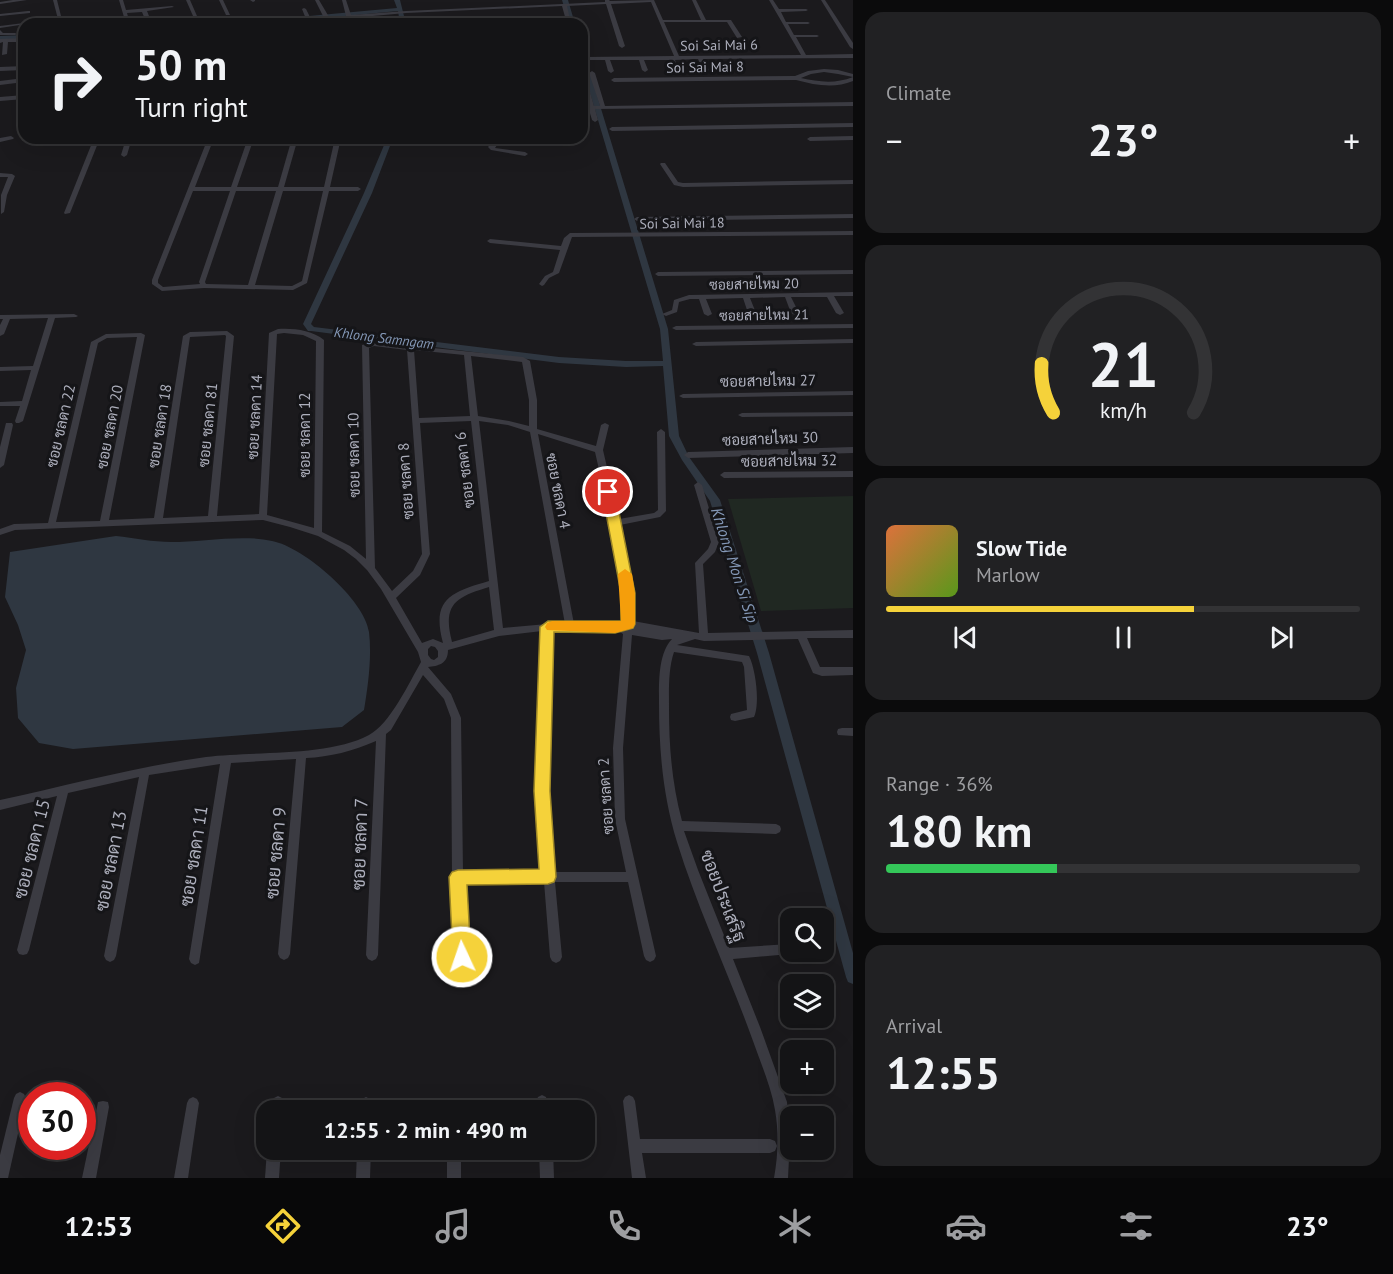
<!DOCTYPE html>
<meta charset="utf-8">
<style>
:root{--surface:#141416;--page:#212123;--text:#f1f3f6;--muted:#9d9ea1;--line:#333335;--accent:#f5d23a}
body{margin:0;font-family:"PT Sans",Sarabun,sans-serif;background:var(--page);color:var(--text);height:100vh;display:flex;flex-direction:column;font-size:22px;white-space:nowrap}
*{box-sizing:border-box;margin:0}
p{font-size:20px;color:var(--muted)}
.icon{flex:none;width:33px;height:33px;fill:none;stroke:currentColor;stroke-width:2;stroke-linecap:round;stroke-linejoin:round}
.map{position:relative;flex:1;overflow:hidden}
.sheet{display:flex;flex-direction:column;gap:12px;padding:12px;background:#0b0b0c;width:540px}
.sheet>*{flex:none}
.guide{position:absolute;left:18px;top:18px;width:570px;height:126px;border-radius:18px;box-shadow:0 6px 24px #0002,0 0 0 2px var(--line);background:#141416;color:var(--text);overflow:hidden}
.controls{position:absolute;left:780px;top:908px;display:grid;gap:12px}
.controls a{display:grid;place-items:center;width:54px;height:54px;border-radius:12px;background:var(--surface);box-shadow:0 6px 24px #0002,0 0 0 2px var(--line);font-size:30px}
.speed{position:absolute;left:18px;top:1082px;display:flex;gap:12px;font-size:30px;font-weight:700;text-align:center}
.speed>*{display:grid;place-content:center;width:78px;height:78px;border-radius:50%;background:var(--surface);box-shadow:0 6px 24px #0002,0 0 0 2px var(--line);line-height:1}
.speed .limit{border:9px solid #d22;background:#fff;color:#111}
.pin{position:absolute;display:grid;place-items:center;width:51px;height:51px;color:#fff;margin:-26px;border:3px solid #fff;border-radius:50%;box-shadow:0 2px 6px #0007}
.me{position:absolute;width:66px;margin:-33px;rotate:357deg;stroke-linejoin:round;filter:drop-shadow(0 0 4px #0008)}
.turn{display:flex;align-items:center;gap:21px;height:126px;padding:0 18px;font-size:27px}
.turn .icon{width:78px;height:78px;stroke-width:2.5}
.turn b{display:block;font-size:42px;line-height:51px}
.big{font-size:45px;font-weight:800;line-height:1.1}
.sheet .card{flex:1;display:flex;flex-direction:column;justify-content:center;gap:9px;min-width:0;padding:0 21px;border-radius:18px;background:var(--page)}
.sheet .dial{align-items:center;gap:0}
.dial svg{height:156px;overflow:visible;fill:none;stroke:var(--line);stroke-width:7;stroke-linecap:round;text-anchor:middle}
.dial text{fill:var(--text);stroke:none}
.song{display:flex;align-items:center;gap:18px}
.cover{width:72px;height:72px;border-radius:9px;background:linear-gradient(135deg,hsl(20 70% 55%),hsl(90 70% 35%))}
.played{height:6px;border-radius:3px;background:linear-gradient(90deg,var(--accent) 65%,var(--line) 65%)}
.keys{display:flex;justify-content:space-around;direction:ltr}
.heat{display:flex;justify-content:space-between;align-items:center;font-size:33px;direction:ltr}
.charge{height:9px;border-radius:4px;background:linear-gradient(90deg,#34c759 36%,var(--line) 0)}
.trip{position:absolute;left:256px;top:1100px;width:339px;height:60px;border-radius:18px;background:var(--surface);box-shadow:0 6px 24px #0002,0 0 0 2px var(--line);font-weight:800;line-height:60px;text-align:center}
.tab-bar{display:flex;height:96px;justify-content:space-around;align-items:center;background:#080809;color:var(--muted)}
.tab-bar .icon{width:42px;height:42px}
.tab-bar .current{color:var(--accent)}
.tab-bar b{font-size:27px;color:var(--text)}
main{display:flex;flex:1;min-height:0}
.map>svg:first-child{display:block}
.green{fill:#202822}
.water{fill:#2f3741}
.lines{fill:none;stroke-linecap:round;stroke-linejoin:round}
.canal{fill:#2f3741;fill-rule:evenodd}
.street{fill:#3b3b42;fill-rule:evenodd}
.route{fill:#f5d23a;stroke:#9f8826;stroke-width:1.5}
.slow{fill:#f59e0b}
.labels{text-anchor:middle;stroke-width:6;stroke-linejoin:round;paint-order:stroke}
.far-street-label{font-size:14px;fill:#adafbc;stroke:#151518}
.far-water-label{font-size:14px;font-style:italic;fill:#8498b7;stroke:#151518}
.street-label{font-size:15px;fill:#adafbc;stroke:#151518}
.water-label{font-size:16px;font-style:italic;fill:#8498b7;stroke:#151518}
.near-street-label{font-size:18px;fill:#adafbc;stroke:#151518}
</style>
<main>
<div class="map">
<svg width="853" height="1178" viewBox="0 0 853 1178">
<rect width="100%" height="100%" fill="#1b1a1d"/>
<polygon class="green" points="853,496 853,608 761,611 728,499"/>
<path class="water" d="M116,536C134,538 153,542 171,542C201,542 243,534 272,541C304,547 365,600 369,632C372,657 368,686 364,710L342,727L73,749L39,743L18,718L16,688L26,650L18,625L5,597L10,552Z"/>
<g class="lines">
<g class="canal">
<polygon points="394,0 400,0 406,24 400,24 398,11 261,24 240,24 243,22 397,8"/>
<polygon points="562,0 568,0 575,24 569,24"/>
<polygon points="24,35 24,39 0,40 0,36"/>
<polygon points="582,54 585,56 668,329 679,436 689,457 720,500 769,653 853,953 853,984 848,982 846,977 757,653 710,501 682,460 669,436 663,366 626,367 559,363 311,331 308,331 303,324 364,193 387,138 393,138 372,193 311,324 314,327 559,357 626,361 663,361 660,329 582,66"/>
</g>
<g class="street">
<polygon points="13,0 27,0 0,4 0,2"/>
<polygon points="53,0 57,0 63,24 59,23"/>
<polygon points="119,0 123,0 126,10 172,6 174,7 147,11 151,21 232,19 234,20 232,21 147,24 142,12 127,13 130,24 126,24"/>
<polygon points="186,0 190,0 197,16 193,16"/>
<polygon points="219,0 223,0 230,15 226,15"/>
<polygon points="250,0 255,0 255,1 253,2"/>
<polygon points="315,0 319,0 329,17 346,16 342,0 346,0 351,15 406,11 605,2 605,0 609,0 610,1 654,0 663,20 701,20 692,0 696,0 706,20 731,20 742,37 737,38 727,22 664,22 679,56 801,55 769,0 773,0 779,9 806,9 808,10 806,11 781,12 786,22 808,22 810,23 808,24 788,24 794,35 817,35 819,36 817,37 796,37 806,55 853,54 853,58 703,59 709,70 706,72 703,70 698,59 675,60 679,70 676,72 673,70 670,60 644,60 648,70 645,72 642,70 639,60 610,60 614,71 611,73 608,71 605,60 583,60 583,58 585,57 674,56 651,2 611,4 625,46 622,48 619,46 606,4 567,6 571,24 567,24 562,6 406,13 284,24 265,24 267,23 306,19 302,9 304,8 306,9 311,19 324,18"/>
<polygon points="821,0 825,0 853,43 853,49 850,47"/>
<polygon points="28,11 30,11 30,13 0,16 0,14"/>
<polygon points="24,23 26,24 0,28 0,26"/>
<polygon points="0,30 3,33 15,33 17,34 15,35 0,35"/>
<polygon points="24,38 24,42 8,42 7,54 2,55 3,42 0,43 0,39"/>
<polygon points="24,66 24,70 0,71 0,67"/>
<path d="M824,69L838,70L853,74V81C834,89 815,85 796,80L614,82L611,80L614,78L795,76L808,71ZM824,72L838,74L853,77C835,84 819,82 801,78L811,74Z"/>
<polygon points="592,71 595,73 605,106 853,102 853,106 595,109 598,120 595,122 592,120 589,110 582,110 582,106 588,106 582,83 582,72 585,74 594,106 600,106 589,73"/>
<polygon points="24,78 24,82 0,85 0,81"/>
<polygon points="24,95 24,99 0,101 0,97"/>
<polygon points="853,123 853,127 612,131 609,129 612,127"/>
<polygon points="11,136 14,138 13,139 0,142 0,138"/>
<polygon points="853,136 853,140 810,141 807,139 810,137"/>
<polygon points="30,138 90,138 91,139 88,141 33,140"/>
<polygon points="132,138 127,155 124,157 121,155 125,142 104,142 101,140 104,138"/>
<path d="M208,138H214L195,187H231L248,138H254L237,187H278L292,138H298L284,187H324L335,138H341L330,187H358L361,189L358,191H329L307,283L293,290L204,288L162,291L152,284V280ZM193,191H230L199,282L200,284L163,287L158,283V280ZM236,191H276L248,285L206,284L205,282ZM283,191H323L302,281L292,286L255,285Z"/>
<polygon points="496,138 502,138 495,148 525,152 528,154 525,156 491,150 488,147"/>
<polygon points="95,141 98,143 70,213 65,214 64,213 92,143"/>
<polygon points="661,163 665,163 678,182 683,183 853,180 853,184 683,187 674,185 660,164"/>
<polygon points="0,173 12,174 15,176 7,195 4,212 1,214 1,195 8,177 0,177"/>
<polygon points="853,214 853,218 637,221 634,219 637,217"/>
<polygon points="853,231 853,235 572,237 559,273 549,278 544,285 542,286 539,284 545,276 553,272 560,250 490,243 487,241 490,239 561,246 564,238 570,233"/>
<polygon points="853,270 853,274 658,276 655,274 658,272"/>
<polygon points="853,292 853,296 834,296 844,313 840,315 836,313 827,297 791,297 799,313 795,315 791,313 785,297 750,298 756,313 752,315 748,313 743,298 706,299 712,314 708,316 704,314 699,299 690,299 679,302 677,312 666,316 662,314 672,310 674,300 689,295"/>
<polygon points="74,314 78,316 76,317 55,318 23,421 19,423 16,423 15,421 20,406 0,406 0,402 22,401 31,370 0,371 0,367 33,366 48,318 10,319 4,334 0,336 0,325 3,319 0,319 0,315"/>
<polygon points="853,324 853,328 676,330 672,328 676,326"/>
<path d="M278,329C293,328 312,330 324,340L322,532L350,546L366,559L362,345L373,342L523,357L530,361L537,400V429L596,446L601,425L605,423L609,425L603,450L619,519L654,513L658,510L657,432L661,429L665,432L666,511L660,517L620,525C627,558 632,588 633,621L699,633L695,563L708,549L711,542L694,485L698,482L702,485L719,542L715,552L703,564L708,633L853,630V638H807L820,667H853V675L822,676L813,673L798,639L704,641L695,639L677,645L749,656C756,670 760,704 754,717L735,721L731,720L730,717L731,714L747,710L744,667L742,662L674,652C668,670 669,690 669,709C669,747 672,784 682,821L776,824L780,826L781,829L780,832L776,834L684,831L698,870L729,948L790,944V951H795L790,954L733,959L760,1027L787,1102L790,1139L788,1178H774C778,1156 779,1133 775,1110C771,1086 761,1064 753,1041C729,974 698,910 677,842C663,797 659,750 659,703C659,682 658,654 672,639L662,640L632,635L623,748L625,819L656,956L654,960L650,962L646,960L644,956L628,882H555L562,957L560,961L556,963L552,961L550,957L544,882H464L468,957L466,961L462,963L458,961L456,957L452,877L451,718L444,699L423,675L391,730L386,734L378,955L376,959L372,961L368,959L366,955L376,741C353,751 330,757 306,758L290,954L288,958L284,960L280,958L278,954L296,759L231,763L199,963L195,965L191,963L189,959L220,764L149,775L116,956L114,960L110,962L106,960L104,956L139,777L68,793L29,950L27,954L23,955L19,954L17,950L57,796L0,810V800C69,785 136,767 206,757C253,751 328,757 369,735C390,724 409,683 421,662L418,652L381,589L367,570L356,559L344,550L318,536L290,527L263,520L15,530L0,535V529L14,524L48,523L91,342L106,334L141,333L145,335L109,520L154,518L183,336L190,332L227,331L234,336L217,516L259,514L269,333ZM284,333L303,335L316,341L314,528L267,515L277,334ZM225,335L226,336L208,516L163,518L190,337ZM137,337L100,521L56,522L98,343L107,338ZM374,346L407,350L422,554L413,571L392,591L375,568L369,348ZM414,350L464,355L470,416L419,418ZM471,356L522,362L529,400V426L509,421L478,416ZM471,421L489,581C451,592 431,599 443,643L433,639L422,643L396,598L420,575L430,554L420,423ZM479,421L508,425L530,432L565,624H547L503,628ZM538,434L595,452L618,553L623,593V622L615,624H574ZM489,587L494,630L452,642C442,604 456,597 489,587ZM552,630H619L620,632L623,634L613,748L615,819L626,872H554L547,791ZM542,631L537,791L543,872H463L461,718L451,694L428,667C438,666 448,664 448,650L499,636ZM431,646L435,647L438,651V657L434,660L431,659L428,655V649Z"/>
<polygon points="853,339 853,343 696,346 692,344 696,342"/>
<polygon points="853,391 853,395 683,398 679,396 683,394"/>
<polygon points="853,412 853,416 742,417 738,415 742,413"/>
<polygon points="6,423 12,423 13,425 4,465 0,468 0,447"/>
<polygon points="853,447 853,453 688,458 684,455 688,452"/>
<polygon points="853,471 853,477 724,478 720,475 724,472"/>
<polygon points="842,728 853,728 853,736 838,735 837,732 838,729"/>
<polygon points="20,1092 24,1094 26,1098 8,1178 0,1178 0,1155 14,1098 16,1094"/>
<polygon points="542,1095 546,1097 549,1110 537,1110 536,1101 538,1097"/>
<polygon points="629,1095 633,1097 635,1101 640,1139 770,1139 775,1141 777,1146 775,1151 770,1153 642,1153 646,1178 632,1178 623,1101 625,1097"/>
<polygon points="278,1096 282,1098 284,1102 283,1110 271,1110 274,1098"/>
<polygon points="193,1097 197,1099 199,1103 188,1178 174,1178 187,1103 189,1099"/>
<polygon points="366,1097 370,1099 372,1110 360,1110 362,1099"/>
<polygon points="454,1100 459,1101 460,1110 448,1110 449,1101"/>
<polygon points="103,1101 108,1102 109,1107 96,1178 82,1178 97,1107 98,1102"/>
<polygon points="267,1149 281,1149 279,1178 265,1178"/>
<polygon points="357,1149 371,1149 370,1178 356,1178"/>
<rect x="447" y="1149" width="14" height="29"/>
<polygon points="539,1149 553,1149 554,1178 540,1178"/>
</g>
</g>
<polygon class="route" points="608,488 615,492 635,593 635,624 633,628 615,633 554,632 550,791 556,877 554,882 548,884 467,885 471,957 468,963 462,965 455,963 453,957 449,877 452,872 458,870 539,869 534,791 540,627 548,621 621,621 621,593 602,492"/>
<polygon class="slow" points="625,569 632,574 635,593 635,624 633,628 615,633 547,630 545,627 547,623 552,621 621,621 618,574"/>
<g class="labels">
<g class="far-street-label">
<text transform="translate(719 45) rotate(-1)" y="5">Soi Sai Mai 6</text>
<text transform="translate(705 67) rotate(-1)" y="5">Soi Sai Mai 8</text>
<text transform="translate(682 223) rotate(-1)" y="5">Soi Sai Mai 18</text>
<text transform="translate(754 284) rotate(-1)" y="5">ซอยสายไหม 20</text>
<text transform="translate(764 315) rotate(-1)" y="5">ซอยสายไหม 21</text>
</g>
<g class="far-water-label">
<text transform="translate(384 338) rotate(7)" y="5">Khlong Samngam</text>
</g>
<g class="street-label">
<text transform="translate(768 381) rotate(-1)" y="5">ซอยสายไหม 27</text>
<text transform="translate(255 417) rotate(-87)" y="5">ซอย ชลดา 14</text>
<text transform="translate(208 425) rotate(-84)" y="5">ซอย ชลดา 81</text>
<text transform="translate(61 426) rotate(-77)" y="5">ซอย ชลดา 22</text>
<text transform="translate(160 426) rotate(-81)" y="5">ซอย ชลดา 18</text>
<text transform="translate(110 427) rotate(-79)" y="5">ซอย ชลดา 20</text>
<text transform="translate(305 435) rotate(-90)" y="5">ซอย ชลดา 12</text>
<text transform="translate(770 439) rotate(-2)" y="5">ซอยสายไหม 30</text>
<text transform="translate(354 455) rotate(-91)" y="5">ซอย ชลดา 10</text>
<text transform="translate(789 461) rotate(-1)" y="5">ซอยสายไหม 32</text>
<text transform="translate(465 470) rotate(-97)" y="5">ซอย ชลดา 6</text>
<text transform="translate(406 481) rotate(-94)" y="5">ซอย ชลดา 8</text>
<text transform="translate(558 491) rotate(79)" y="5">ซอย ชลดา 4</text>
<text transform="translate(606 796) rotate(-94)" y="5">ซอย ชลดา 2</text>
</g>
<g class="water-label">
<text transform="translate(735 565) rotate(72)" y="6">Khlong Mon Si Sip</text>
</g>
<g class="near-street-label">
<text transform="translate(360 844) rotate(-88)" y="6">ซอย ชลดา 7</text>
<text transform="translate(32 849) rotate(-76)" y="6">ซอย ชลดา 15</text>
<text transform="translate(276 853) rotate(-85)" y="6">ซอย ชลดา 9</text>
<text transform="translate(194 856) rotate(-81)" y="6">ซอย ชลดา 11</text>
<text transform="translate(111 861) rotate(-79)" y="6">ซอย ชลดา 13</text>
<text transform="translate(723 896) rotate(69)" y="6">ซอยประเสริฐ</text>
</g>
</g>
</svg>
<div class="controls">
<a><svg class="icon" aria-label="search" viewBox="0 0 24 24"><circle cx="10" cy="10" r="6"/><path d="M15 15l6 6"/></svg></a>
<a><svg class="icon" aria-label="layers" viewBox="0 0 24 24"><path d="M12 4l9 5-9 5-9-5zM3 14l9 5 9-5"/></svg></a>
<a>+</a>
<a>−</a>
</div>
<div class="speed"><div class="limit">30</div></div>
<div class="pin" style="left:608px;top:492px;background:#d93025"><svg class="icon" aria-label="arrive" viewBox="0 0 24 24"><path d="M6 21V4h12l-3 4 3 4H6"/></svg></div>
<svg class="me" style="left:462px;top:957px" viewBox="-20 -20 40 40"><circle r="17" fill="#f5d23a" stroke="#fff" stroke-width="3"/><path d="M0-11L8 9 0 5-8 9z" fill="#fff"/></svg>
<div class="trip">12:55 · 2 min · 490 m</div>
<div class="guide">
<div class="turn"><svg class="icon" aria-label="right" viewBox="0 0 24 24"><path d="M7 20v-9h11M14 6l5 5-5 5"/></svg><div><b>50 m</b>Turn right</div></div>
</div>
</div>
<section class="sheet">
<div class="card"><p>Climate</p>
<div class="heat"><a>−</a><b class="big">23°</b><a>+</a></div>
</div>
<div class="card dial"><svg viewBox="0 0 100 80">
<path d="M14 69A42 42 0 1 1 86 69"/>
<path d="M14 69A42 42 0 0 1 8 44" stroke="#f5d23a"/>
<text x="50" y="56" font-size="32" font-weight="700">21</text>
<text x="50" y="72" font-size="11">km/h</text>
</svg></div>
<div class="card">
<div class="song"><i class="cover"></i><div><b>Slow Tide</b><p>Marlow</p></div></div>
<div class="played"></div>
<div class="keys"><svg class="icon" aria-label="previous" viewBox="0 0 24 24"><path d="M18 5L8 12l10 7zM5 5v14"/></svg><svg class="icon" aria-label="pause" viewBox="0 0 24 24"><path d="M8 5v14M16 5v14"/></svg><svg class="icon" aria-label="next" viewBox="0 0 24 24"><path d="M6 5l10 7-10 7zM19 5v14"/></svg></div>
</div>
<div class="card"><p>Range · 36%</p><b class="big">180 km</b><div class="charge"></div></div>
<div class="card"><p>Arrival</p><b class="big">12:55</b></div>
</section>
</main>
<nav class="tab-bar">
<b>12:53</b>
<svg class="icon current" aria-label="directions" viewBox="0 0 24 24"><path d="M12 3l9 9-9 9-9-9zM9 14v-3h6M13 9l2 2-2 2"/></svg>
<svg class="icon" aria-label="music" viewBox="0 0 24 24"><path d="M9 18V5l10-2v13"/><circle cx="6" cy="18" r="3"/><circle cx="16" cy="16" r="3"/></svg>
<svg class="icon" aria-label="phone" viewBox="0 0 24 24"><path d="M5 4h4l2 5-3 2q2 4 5 5l2-3 5 2v4C11 20 4 13 5 4z"/></svg>
<svg class="icon" aria-label="climate" viewBox="0 0 24 24"><path d="M12 3v18M4 7l16 10M4 17L20 7"/></svg>
<svg class="icon" aria-label="car" viewBox="0 0 24 24"><path d="M5 17H2v-5l4-1 3-4h7l3 4 3 1v5h-3M9 17h6M6 11h13"/><circle cx="7" cy="17" r="2"/><circle cx="17" cy="17" r="2"/></svg>
<svg class="icon" aria-label="filters" viewBox="0 0 24 24"><path d="M4 7h16M4 17h16"/><circle cx="9" cy="7" r="2"/><circle cx="15" cy="17" r="2"/></svg>
<b>23°</b>
</nav>
